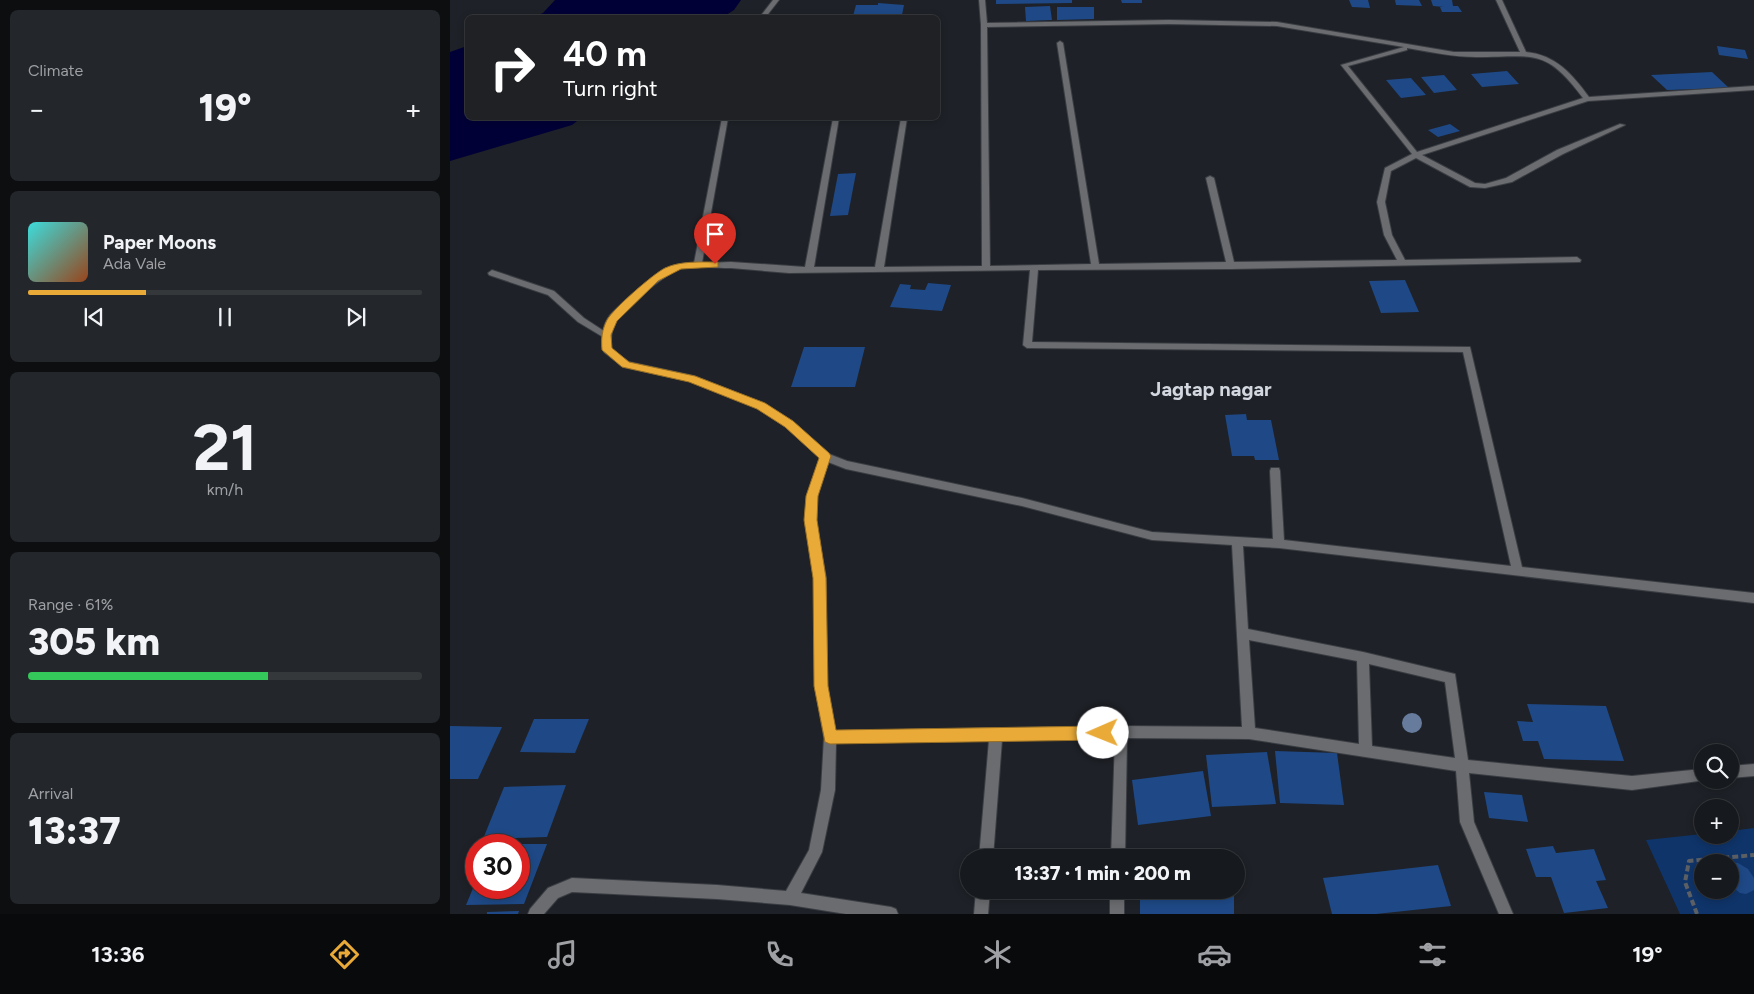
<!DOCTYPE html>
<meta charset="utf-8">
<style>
:root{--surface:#16191d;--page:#23262a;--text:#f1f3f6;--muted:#9ea0a4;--line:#35383b;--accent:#e9aa38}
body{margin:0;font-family:Figtree,sans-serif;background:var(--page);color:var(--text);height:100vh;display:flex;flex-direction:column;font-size:19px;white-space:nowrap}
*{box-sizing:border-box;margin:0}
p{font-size:16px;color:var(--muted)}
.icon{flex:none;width:28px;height:28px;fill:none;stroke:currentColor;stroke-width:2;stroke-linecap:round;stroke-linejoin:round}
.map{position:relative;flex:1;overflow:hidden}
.sheet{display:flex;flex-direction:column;gap:10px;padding:10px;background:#0c0e10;width:450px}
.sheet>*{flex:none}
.hud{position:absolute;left:15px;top:15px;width:475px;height:105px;border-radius:8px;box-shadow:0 2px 8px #0003,0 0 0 1px var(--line);background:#202124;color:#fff;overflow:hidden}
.buttons{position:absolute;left:1244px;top:744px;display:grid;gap:10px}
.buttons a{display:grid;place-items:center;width:45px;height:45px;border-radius:50%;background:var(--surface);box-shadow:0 2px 8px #0003,0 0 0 1px var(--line);font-size:25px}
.speed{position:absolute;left:15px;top:834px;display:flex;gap:10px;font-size:25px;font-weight:700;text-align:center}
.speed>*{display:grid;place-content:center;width:65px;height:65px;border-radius:50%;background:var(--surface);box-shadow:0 2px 8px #0003,0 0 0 1px var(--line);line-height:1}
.speed .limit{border:8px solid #d22;background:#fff;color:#111}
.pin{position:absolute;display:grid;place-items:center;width:42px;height:42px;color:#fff;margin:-51px -21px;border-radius:50% 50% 50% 0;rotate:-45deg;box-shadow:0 0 5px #0007}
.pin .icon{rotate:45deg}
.me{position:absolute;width:55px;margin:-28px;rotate:269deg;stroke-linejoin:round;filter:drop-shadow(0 0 4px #0008)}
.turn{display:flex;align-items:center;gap:18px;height:105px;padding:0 15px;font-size:22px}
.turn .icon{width:65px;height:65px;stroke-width:2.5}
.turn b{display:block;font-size:35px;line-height:42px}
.big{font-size:38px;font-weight:800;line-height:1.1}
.sheet .tile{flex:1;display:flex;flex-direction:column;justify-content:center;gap:8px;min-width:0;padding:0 18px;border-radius:8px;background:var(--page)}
.sheet .dial{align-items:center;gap:0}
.dial b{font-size:65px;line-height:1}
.song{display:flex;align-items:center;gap:15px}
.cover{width:60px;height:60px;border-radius:8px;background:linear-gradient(135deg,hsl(180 70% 55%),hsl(20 70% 35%))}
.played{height:5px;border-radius:2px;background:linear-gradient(90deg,var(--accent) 30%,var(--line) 30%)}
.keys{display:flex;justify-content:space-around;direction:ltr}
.heat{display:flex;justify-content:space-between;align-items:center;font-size:28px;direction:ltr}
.charge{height:8px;border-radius:4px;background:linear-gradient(90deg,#34c759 61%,var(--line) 0)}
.trip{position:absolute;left:510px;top:849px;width:285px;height:50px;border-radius:25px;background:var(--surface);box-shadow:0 2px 8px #0003,0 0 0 1px var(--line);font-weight:800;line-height:50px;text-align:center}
.dock{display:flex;height:80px;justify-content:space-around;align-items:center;background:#090a0c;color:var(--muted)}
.dock .icon{width:35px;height:35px}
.dock .active{color:var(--accent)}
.dock b{font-size:22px;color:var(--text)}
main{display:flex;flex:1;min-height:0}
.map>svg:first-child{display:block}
.green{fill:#0f3469;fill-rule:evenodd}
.water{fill:#000037}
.building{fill:#1e4986}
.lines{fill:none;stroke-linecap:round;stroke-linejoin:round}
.lane-casing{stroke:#3a3d43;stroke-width:2}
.street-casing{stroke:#3a3d43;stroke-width:2}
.path{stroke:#5c5f64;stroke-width:4;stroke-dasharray:6 3;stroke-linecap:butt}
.lane{fill:#6a6c6f;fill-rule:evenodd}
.street{fill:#6a6c6f;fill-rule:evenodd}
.tree{fill:#677c9d}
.route{fill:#e9aa38;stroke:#976e24}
.labels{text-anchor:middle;stroke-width:5;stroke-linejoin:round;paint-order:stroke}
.neighbourhood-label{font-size:20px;font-weight:bold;fill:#d3d8e0;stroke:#1e2127}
</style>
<main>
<section class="sheet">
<div class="tile"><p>Climate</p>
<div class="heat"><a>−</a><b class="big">19°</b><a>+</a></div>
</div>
<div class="tile">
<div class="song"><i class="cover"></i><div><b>Paper Moons</b><p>Ada Vale</p></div></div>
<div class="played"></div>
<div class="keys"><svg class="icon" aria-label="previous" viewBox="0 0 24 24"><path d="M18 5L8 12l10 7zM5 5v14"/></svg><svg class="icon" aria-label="pause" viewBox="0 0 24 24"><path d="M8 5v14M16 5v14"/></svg><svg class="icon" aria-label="next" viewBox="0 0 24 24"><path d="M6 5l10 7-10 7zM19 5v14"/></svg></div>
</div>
<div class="tile dial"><b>21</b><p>km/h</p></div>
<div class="tile"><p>Range · 61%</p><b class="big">305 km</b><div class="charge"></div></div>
<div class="tile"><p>Arrival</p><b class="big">13:37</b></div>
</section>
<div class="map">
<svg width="1304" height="914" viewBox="0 0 1304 914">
<rect width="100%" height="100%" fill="#1e2127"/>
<path class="green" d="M1304,828V914H1230L1196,840L1252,834L1280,835V831ZM1252,862H1280V890H1252Z"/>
<g class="water">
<polygon points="105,0 291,0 284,10 273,17 83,17 93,13"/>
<polygon points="17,46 18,118 131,118 122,125 0,161 0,52"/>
</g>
<g class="building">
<polygon points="546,0 622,0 622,3 546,4"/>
<polygon points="671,0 692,0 692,3 672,3"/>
<polygon points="899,0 918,0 920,8 902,7"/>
<polygon points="945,0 969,0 972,6 946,5"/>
<polygon points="981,0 1002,0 1003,6 1008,6 1012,12 992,12 990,7 994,7 983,6"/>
<polygon points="428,3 454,5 452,15 403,16 406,5 428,5"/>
<polygon points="600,6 602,20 576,21 575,7"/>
<polygon points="607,7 644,7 644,19 607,20"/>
<polygon points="1267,46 1295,50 1298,59 1269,55"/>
<polygon points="1057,71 1069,84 1032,87 1021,74"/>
<polygon points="1262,72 1279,88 1217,90 1201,75"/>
<polygon points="994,75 1007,90 984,93 971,77"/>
<polygon points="961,78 976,95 951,98 936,80"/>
<polygon points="1000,124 1010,131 988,137 978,130"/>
<polygon points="406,173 398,215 380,216 388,174"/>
<polygon points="955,280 969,312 931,313 919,281"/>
<polygon points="478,283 501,285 492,311 440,307 450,284 461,285 460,289 475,290"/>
<polygon points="354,347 415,347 405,387 341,387"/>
<polygon points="796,414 797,420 821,420 829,460 805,460 804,456 782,456 775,415"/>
<polygon points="1077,704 1156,706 1174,761 1094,759 1088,741 1073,741 1067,721 1083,722"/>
<polygon points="84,719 139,719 125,753 70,752"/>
<polygon points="0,726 52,727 28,779 0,779"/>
<polygon points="825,751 887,753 894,805 830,803"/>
<polygon points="817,752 826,804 762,807 756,755"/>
<polygon points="753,771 761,816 688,825 682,780"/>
<polygon points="116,785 97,837 33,839 54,787"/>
<polygon points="1034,792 1072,795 1078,822 1039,818"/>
<polygon points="97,844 74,904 16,905 26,881 26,888 69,888 69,844"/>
<polygon points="1103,846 1106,853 1144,849 1156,880 1146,881 1158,908 1114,913 1101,877 1086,877 1076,849"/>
<polygon points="1280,862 1288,863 1298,869 1304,878 1304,890 1296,894 1290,893 1280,885"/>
<polygon points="988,865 1001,906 926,914 882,914 873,878"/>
<rect x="690" y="890" width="94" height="24"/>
<polygon points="69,911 68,914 37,914 37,912"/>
</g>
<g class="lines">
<g class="lane-casing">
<polygon id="lane" points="42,270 104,291 134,318 160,335 156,338 153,337 128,322 98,295 39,275 38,273"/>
</g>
<g class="street-casing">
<g id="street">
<polygon points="323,0 329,0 315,18 309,18"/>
<path d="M529,0H535L537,23L719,20L827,22L1004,52H1070L1046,0H1052L1076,52C1106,55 1122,74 1139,97L1304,86V90L1138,101L972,155L1025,183L1035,184L1056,178L1107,150L1170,124L1175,125L1113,154L1062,182L1035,188L1020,187L966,158L941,171L935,202L942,235L955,260L1127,257L1131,260L1130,262L781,269L588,270L582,342L1020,347L1072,567L1304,593V603L829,548L793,546L798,629L913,652L1005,674L1018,760L1182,776L1252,769V780H1256L1182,790L1019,773L1024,822L1063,914H1049L1010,822L1006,771L799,739L677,738L675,858H661L665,738L552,740L543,858H529L539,740L386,743L385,790L372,852L351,893L441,907L446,909L448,914H396L340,905L267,899L122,892L108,898L94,914H78L80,909L98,888L122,878L267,885L336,891L359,850L371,790L374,737L365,686L364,578L355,520L357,496L370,458L336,427L308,408L239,381L173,367L154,352C150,342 152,328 158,318C164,309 207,272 217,268C226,264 235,263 244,263L272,118H278L252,263L281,262L355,267L383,118H389L364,267H425L451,118H457L434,267L532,266L531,25ZM719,24L827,26L954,47L891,65L962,154L935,168L927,202L934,235L947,260L784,262L764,178L760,176L756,178L776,262L649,264L613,43L610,41L607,43L641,264L540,266L537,27ZM957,48C980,52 1003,57 1026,57C1084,57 1095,47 1133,98L967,152L898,66L957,50ZM281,268L339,273L580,270L573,345L577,348L1013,352L1061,566L834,540L830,471L829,468H821L820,471L823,539L702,532L572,498L397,461L379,454L342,421L314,404L244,376L179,362L161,349C161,339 161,331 165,322C171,311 217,272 230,269C246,265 265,268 281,268ZM378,462L396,469L572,506L702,540L782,545L792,727L671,726L385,731L377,686L376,578L365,520L367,496ZM799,640L907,661L909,744L805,728ZM919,664L995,682L1005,758L922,746Z"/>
<polygon points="1304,764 1304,776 1280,778 1280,766"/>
<polygon points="526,890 540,890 538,914 524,914"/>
<rect x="660" y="890" width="14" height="24"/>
</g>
</g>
<polyline class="path" points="1247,914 1235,882 1239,861 1304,855"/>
<use href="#lane" class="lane"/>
<use href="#street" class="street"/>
</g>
<circle class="tree" cx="962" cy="723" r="10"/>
<path class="route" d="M265,262H268V267L231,269L208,281L167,321L161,335L162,348L179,362L245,376L315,403L343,421L379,453L381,456L368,496L367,520L376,578L378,686L386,730L653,726L658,728L660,733L658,738L653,740L380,744L375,742L364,686L363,578L354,520L356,496L369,458L335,427L307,409L239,382L172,367L152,350C151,338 152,330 157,320C163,309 203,274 215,268C230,261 249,262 265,262Z"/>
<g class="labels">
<g class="neighbourhood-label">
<text x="761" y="396">Jagtap nagar</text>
</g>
</g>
</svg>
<div class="buttons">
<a><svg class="icon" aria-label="search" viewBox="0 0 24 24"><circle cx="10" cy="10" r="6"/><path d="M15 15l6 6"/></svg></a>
<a>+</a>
<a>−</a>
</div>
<div class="speed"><div class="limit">30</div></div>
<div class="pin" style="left:265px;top:264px;background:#d93025"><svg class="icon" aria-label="arrive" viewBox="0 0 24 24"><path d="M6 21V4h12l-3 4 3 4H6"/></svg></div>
<svg class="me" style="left:653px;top:733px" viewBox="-20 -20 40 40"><circle r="19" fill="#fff"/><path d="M0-13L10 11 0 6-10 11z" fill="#e9aa38"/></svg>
<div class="trip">13:37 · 1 min · 200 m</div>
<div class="hud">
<div class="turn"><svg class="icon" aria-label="right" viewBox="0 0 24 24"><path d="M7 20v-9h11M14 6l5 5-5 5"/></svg><div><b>40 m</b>Turn right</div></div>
</div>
</div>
</main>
<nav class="dock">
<b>13:36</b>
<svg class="icon active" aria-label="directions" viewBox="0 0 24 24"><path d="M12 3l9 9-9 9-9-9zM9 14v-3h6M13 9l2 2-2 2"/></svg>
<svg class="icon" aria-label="music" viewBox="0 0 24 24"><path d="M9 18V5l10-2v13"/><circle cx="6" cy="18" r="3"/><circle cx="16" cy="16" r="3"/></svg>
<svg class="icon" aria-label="phone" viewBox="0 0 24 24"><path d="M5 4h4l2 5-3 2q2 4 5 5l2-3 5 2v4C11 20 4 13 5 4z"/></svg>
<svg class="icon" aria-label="climate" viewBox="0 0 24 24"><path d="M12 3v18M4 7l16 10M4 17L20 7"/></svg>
<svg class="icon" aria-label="car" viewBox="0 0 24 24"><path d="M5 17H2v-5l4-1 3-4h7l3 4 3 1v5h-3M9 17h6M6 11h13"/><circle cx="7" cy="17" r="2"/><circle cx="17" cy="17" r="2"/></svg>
<svg class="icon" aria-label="filters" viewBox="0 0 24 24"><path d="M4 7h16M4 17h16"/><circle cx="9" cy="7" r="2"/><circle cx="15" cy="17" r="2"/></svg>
<b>19°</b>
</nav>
